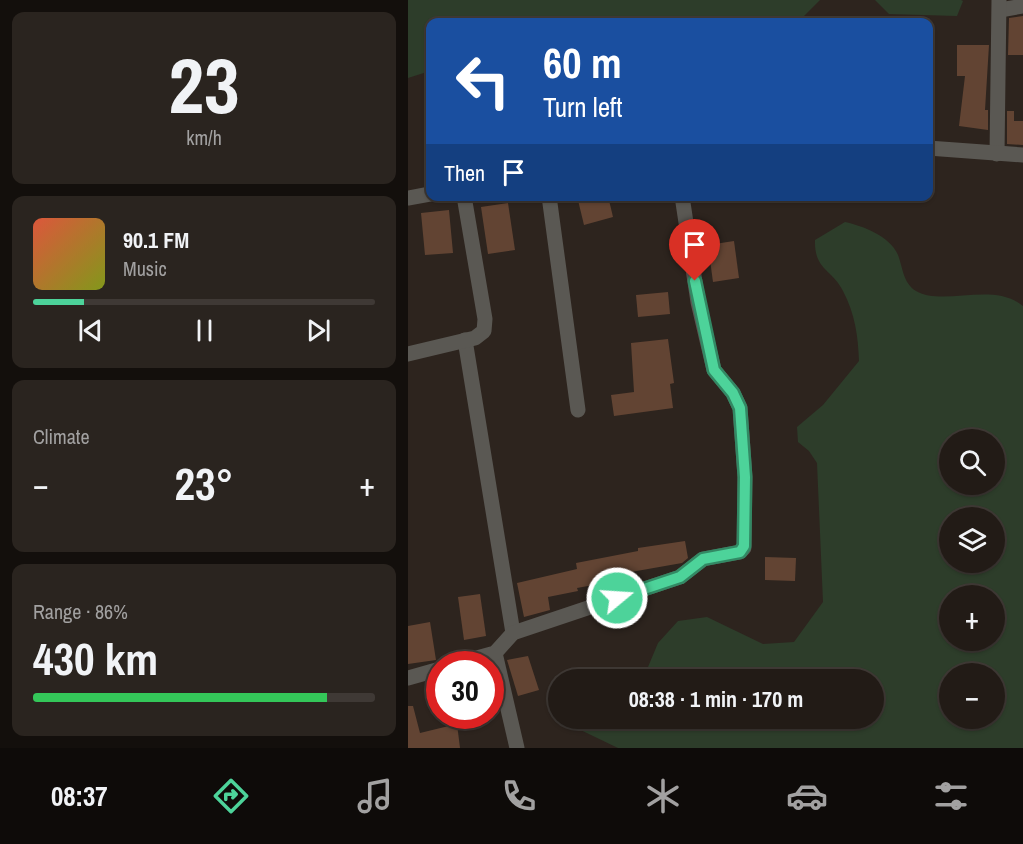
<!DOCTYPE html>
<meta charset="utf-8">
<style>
:root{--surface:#221b16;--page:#2a241f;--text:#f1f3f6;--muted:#a2a1a1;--line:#3f3935;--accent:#4dd39a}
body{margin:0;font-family:"Archivo Narrow",sans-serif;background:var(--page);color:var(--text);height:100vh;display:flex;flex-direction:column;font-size:22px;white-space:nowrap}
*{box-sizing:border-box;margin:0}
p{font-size:20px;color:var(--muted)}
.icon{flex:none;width:33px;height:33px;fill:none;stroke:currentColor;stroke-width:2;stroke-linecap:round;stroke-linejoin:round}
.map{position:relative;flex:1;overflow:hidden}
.details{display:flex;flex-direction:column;gap:12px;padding:12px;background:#130f0c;width:408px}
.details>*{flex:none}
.banner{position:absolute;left:18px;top:18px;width:507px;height:183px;border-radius:12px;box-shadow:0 2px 4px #0004,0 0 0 2px var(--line);background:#1a4fa0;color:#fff;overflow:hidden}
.tools{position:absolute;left:531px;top:429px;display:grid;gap:12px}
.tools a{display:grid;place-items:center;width:66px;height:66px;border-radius:50%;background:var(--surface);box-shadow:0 2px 4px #0004,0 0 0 2px var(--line);font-size:30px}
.speed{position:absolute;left:18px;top:651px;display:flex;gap:12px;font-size:30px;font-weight:700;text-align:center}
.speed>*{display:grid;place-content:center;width:78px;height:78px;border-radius:50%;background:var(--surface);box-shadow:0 2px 4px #0004,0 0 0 2px var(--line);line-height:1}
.speed .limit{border:9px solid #d22;background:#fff;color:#111}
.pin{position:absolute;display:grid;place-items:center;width:51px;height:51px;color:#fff;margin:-62px -26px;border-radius:50% 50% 50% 0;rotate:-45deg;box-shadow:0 0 6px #0007}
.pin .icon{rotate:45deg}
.me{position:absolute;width:66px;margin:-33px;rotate:72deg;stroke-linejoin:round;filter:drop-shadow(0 0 4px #0008)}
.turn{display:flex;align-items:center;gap:21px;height:126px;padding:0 18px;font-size:27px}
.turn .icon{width:78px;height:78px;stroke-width:2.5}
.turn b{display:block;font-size:42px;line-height:51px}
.then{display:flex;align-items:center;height:57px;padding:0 18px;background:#0003;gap:12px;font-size:22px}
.big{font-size:45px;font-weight:700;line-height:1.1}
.details .tile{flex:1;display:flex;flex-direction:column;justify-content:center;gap:9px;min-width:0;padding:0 21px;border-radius:12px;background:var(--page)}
.details .dial{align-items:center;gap:0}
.dial b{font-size:78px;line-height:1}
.song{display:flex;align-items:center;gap:18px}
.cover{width:72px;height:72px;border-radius:9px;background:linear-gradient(135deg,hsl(10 70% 55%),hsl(70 70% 35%))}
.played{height:6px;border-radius:3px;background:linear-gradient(90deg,var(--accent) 15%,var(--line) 15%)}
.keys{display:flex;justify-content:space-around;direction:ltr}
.heat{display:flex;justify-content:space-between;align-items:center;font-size:33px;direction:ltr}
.charge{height:9px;border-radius:4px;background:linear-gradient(90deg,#34c759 86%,var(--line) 0)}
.trip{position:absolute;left:140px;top:669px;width:336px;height:60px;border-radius:30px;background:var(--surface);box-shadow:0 2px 4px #0004,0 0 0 2px var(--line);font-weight:700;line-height:60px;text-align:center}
.menu{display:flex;height:96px;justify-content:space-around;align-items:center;background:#0e0b09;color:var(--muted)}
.menu .icon{width:42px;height:42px}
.menu .current{color:var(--accent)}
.menu b{font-size:27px;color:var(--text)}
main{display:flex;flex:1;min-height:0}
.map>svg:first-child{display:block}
.green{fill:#2d3d2a;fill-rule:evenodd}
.building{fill:#624433}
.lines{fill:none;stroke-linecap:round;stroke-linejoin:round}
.minor{stroke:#5a5853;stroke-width:15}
.tertiary{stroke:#5a5853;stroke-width:15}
.route-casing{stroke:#328964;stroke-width:15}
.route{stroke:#4dd39a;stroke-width:10}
</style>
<main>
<section class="details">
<div class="tile dial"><b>23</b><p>km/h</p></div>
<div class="tile">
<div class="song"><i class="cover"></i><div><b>90.1 FM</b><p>Music</p></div></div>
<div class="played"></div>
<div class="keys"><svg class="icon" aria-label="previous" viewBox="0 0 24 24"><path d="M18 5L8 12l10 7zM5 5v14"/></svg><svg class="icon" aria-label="pause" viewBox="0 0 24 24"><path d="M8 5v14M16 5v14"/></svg><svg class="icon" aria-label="next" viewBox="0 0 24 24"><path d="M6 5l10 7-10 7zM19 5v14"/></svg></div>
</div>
<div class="tile"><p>Climate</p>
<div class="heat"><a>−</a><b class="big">23°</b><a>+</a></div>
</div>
<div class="tile"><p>Range · 86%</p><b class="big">430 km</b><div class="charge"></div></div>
</section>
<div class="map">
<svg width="615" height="748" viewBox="0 0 615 748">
<rect width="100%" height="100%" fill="#2d241e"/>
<g class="green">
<polygon points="0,0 412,0 390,22 22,22 22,71 0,78"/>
<polygon points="467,0 553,0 555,1 549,16 481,14"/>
<path d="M437,222C455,226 482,236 490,255C495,268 495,283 508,291C536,307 585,281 615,306V748H210L156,722L158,718H465V680L235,679L250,643L270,621L299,617L355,644L386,642L415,602L409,463L401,451L390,442L389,427L415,405L451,361C450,335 447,314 435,291C424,269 406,270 407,240ZM542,440H586V484H542ZM542,518H586V562H542ZM542,596H586V640H542ZM542,674H586V718H542Z"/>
</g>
<g class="building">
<polygon points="615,16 615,55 600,55 601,18"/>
<polygon points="549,45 581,45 577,110 580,110 580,130 551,126 557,76 549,76"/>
<polygon points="599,111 606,111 606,121 615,121 615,145 599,144"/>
<polygon points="169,196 200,196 205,217 176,225"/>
<polygon points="100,203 107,250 80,254 73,207"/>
<polygon points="41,210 45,253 17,255 13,213"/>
<polygon points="326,241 331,278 305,282 300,245"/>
<polygon points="260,292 262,314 230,317 228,295"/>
<polygon points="260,339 266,383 262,384 265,408 206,416 203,395 226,392 223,343"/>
<polygon points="277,541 280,558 274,563 223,572 224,578 169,588 170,591 140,597 142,610 116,617 109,583 169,569 168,563 230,551 230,548"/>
<polygon points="357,557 388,558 387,581 357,580"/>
<polygon points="72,594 78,636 56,640 50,597"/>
<polygon points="22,622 28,660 0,664 0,626"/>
<polygon points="120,656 131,690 110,696 99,660"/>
<polygon points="0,706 5,706 12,733 49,724 52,748 0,748"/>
</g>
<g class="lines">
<g class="minor">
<polyline points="592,10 615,6"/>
<polyline points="589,154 591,0"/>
<polyline points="141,196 170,410"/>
<polyline points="57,340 105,633"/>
<polyline points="0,354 67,338 76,331 77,319 56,196"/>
<polyline points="87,653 109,748"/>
<polyline points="47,664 87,653 105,633 272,577 295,559 332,552 336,548 337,477 332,408 325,393 306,370 290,302 274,196"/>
<polyline points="0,678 32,669"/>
</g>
<g class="tertiary">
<polyline points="520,148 615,155"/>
<polyline points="0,198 22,194"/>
</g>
</g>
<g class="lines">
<g class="route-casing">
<polyline id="route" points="209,598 272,577 295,559 332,552 336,546 337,477 332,408 325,393 306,370 287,281"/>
</g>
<use href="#route" class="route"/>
</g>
</svg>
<div class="tools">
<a><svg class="icon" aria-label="search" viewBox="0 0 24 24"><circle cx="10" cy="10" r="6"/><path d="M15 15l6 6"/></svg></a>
<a><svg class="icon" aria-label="layers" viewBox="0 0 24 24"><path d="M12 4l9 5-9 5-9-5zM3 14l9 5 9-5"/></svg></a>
<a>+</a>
<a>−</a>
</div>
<div class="speed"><div class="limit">30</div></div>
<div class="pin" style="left:287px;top:281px;background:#d93025"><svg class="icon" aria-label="arrive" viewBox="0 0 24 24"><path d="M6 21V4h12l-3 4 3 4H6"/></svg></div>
<svg class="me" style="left:209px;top:598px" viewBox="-20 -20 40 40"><circle r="17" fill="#4dd39a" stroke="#fff" stroke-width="3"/><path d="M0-11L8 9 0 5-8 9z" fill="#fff"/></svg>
<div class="trip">08:38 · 1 min · 170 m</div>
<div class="banner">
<div class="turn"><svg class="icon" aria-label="left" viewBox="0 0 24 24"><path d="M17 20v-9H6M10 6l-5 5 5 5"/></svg><div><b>60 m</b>Turn left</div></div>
<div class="then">Then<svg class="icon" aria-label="arrive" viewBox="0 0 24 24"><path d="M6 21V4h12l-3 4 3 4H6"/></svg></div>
</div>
</div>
</main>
<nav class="menu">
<b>08:37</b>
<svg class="icon current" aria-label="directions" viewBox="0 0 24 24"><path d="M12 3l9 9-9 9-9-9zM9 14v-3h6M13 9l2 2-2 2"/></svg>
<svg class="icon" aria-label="music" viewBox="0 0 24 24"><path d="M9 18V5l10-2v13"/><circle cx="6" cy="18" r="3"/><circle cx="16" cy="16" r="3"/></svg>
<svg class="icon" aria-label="phone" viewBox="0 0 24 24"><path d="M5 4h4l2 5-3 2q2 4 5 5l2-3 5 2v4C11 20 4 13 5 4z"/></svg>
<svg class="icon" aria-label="climate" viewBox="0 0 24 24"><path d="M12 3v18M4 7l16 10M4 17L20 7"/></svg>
<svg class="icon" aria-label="car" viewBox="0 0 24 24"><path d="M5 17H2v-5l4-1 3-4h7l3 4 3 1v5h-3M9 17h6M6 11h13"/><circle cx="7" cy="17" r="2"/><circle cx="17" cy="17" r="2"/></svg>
<svg class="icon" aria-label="filters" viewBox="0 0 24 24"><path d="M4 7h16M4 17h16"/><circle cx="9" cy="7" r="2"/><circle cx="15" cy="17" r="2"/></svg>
</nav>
